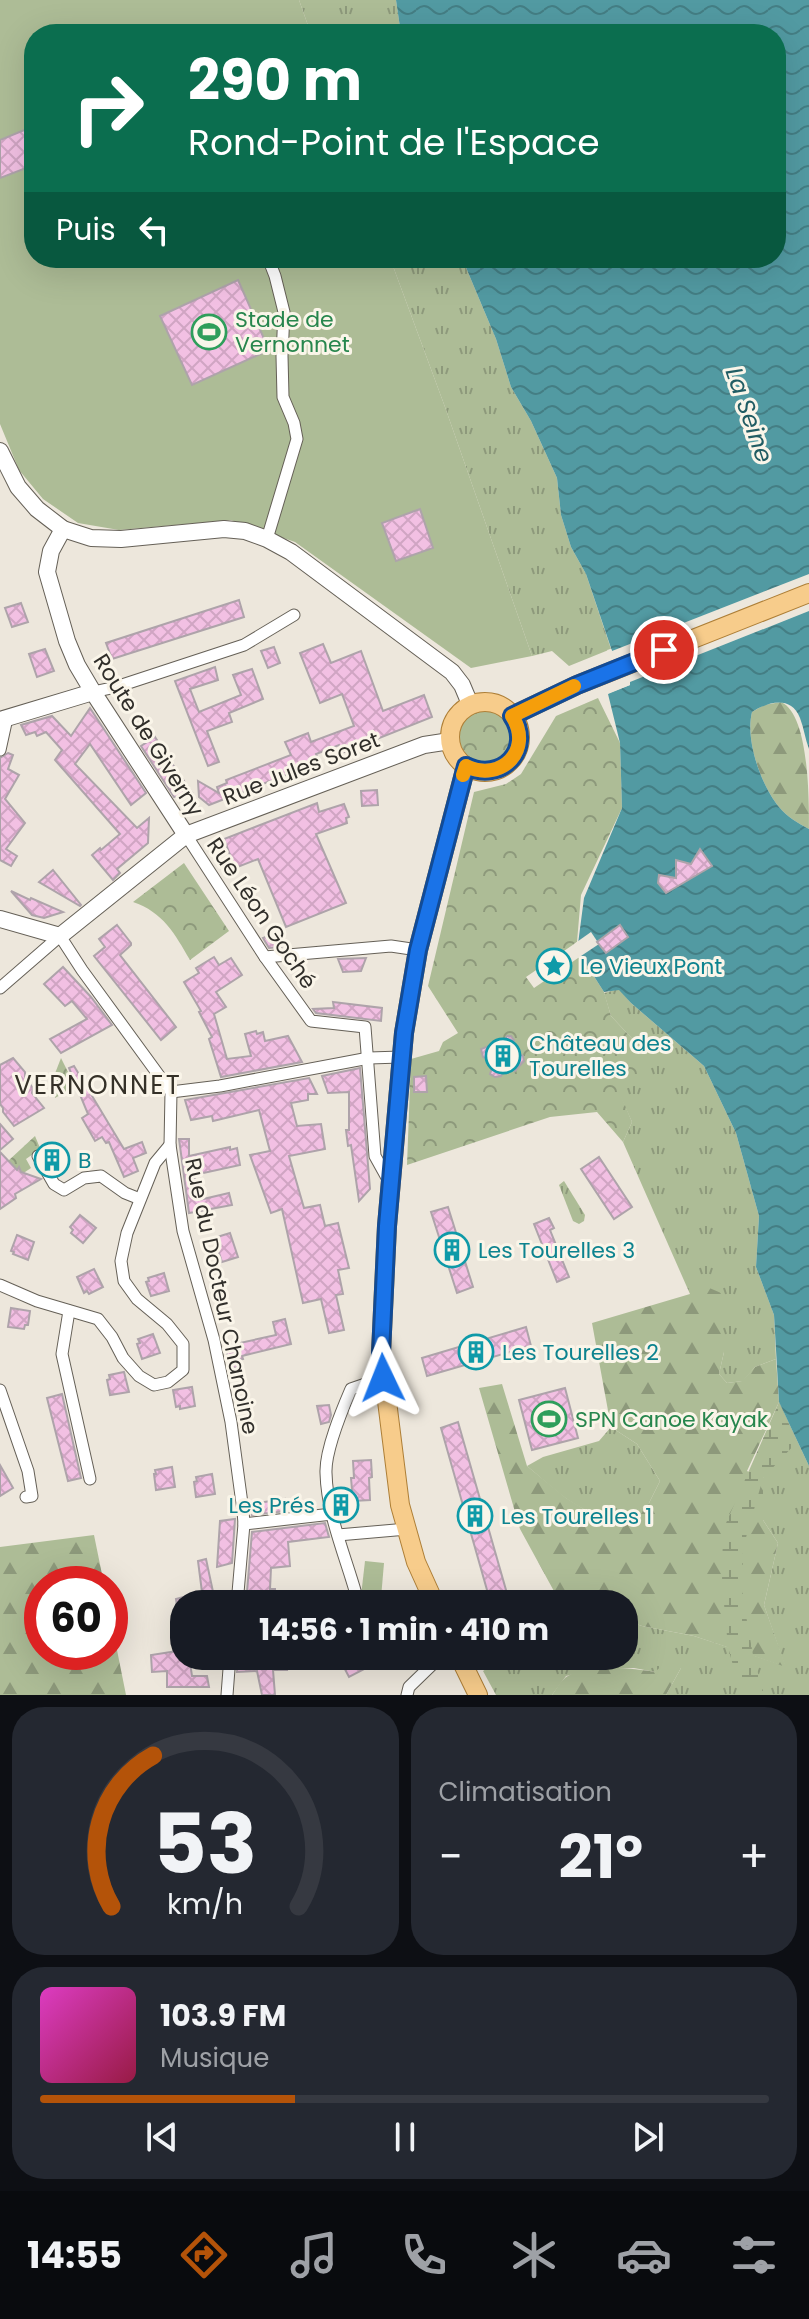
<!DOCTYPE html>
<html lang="fr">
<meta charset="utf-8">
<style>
:root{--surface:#171b24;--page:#242831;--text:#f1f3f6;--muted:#9ea1a6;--line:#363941;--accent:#b45309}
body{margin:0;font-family:Poppins,sans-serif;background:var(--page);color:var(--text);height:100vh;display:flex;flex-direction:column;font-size:30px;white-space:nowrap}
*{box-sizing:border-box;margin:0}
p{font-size:26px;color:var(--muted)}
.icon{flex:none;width:44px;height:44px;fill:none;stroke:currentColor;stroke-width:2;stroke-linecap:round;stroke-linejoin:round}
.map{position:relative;height:1695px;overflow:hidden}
.side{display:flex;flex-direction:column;gap:12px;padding:12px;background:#0d0f14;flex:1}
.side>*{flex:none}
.hud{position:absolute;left:24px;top:24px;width:762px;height:244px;border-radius:32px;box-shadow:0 8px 32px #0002;background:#0b6e4f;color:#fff;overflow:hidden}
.speed{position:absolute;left:24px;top:1566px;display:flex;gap:16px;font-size:40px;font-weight:700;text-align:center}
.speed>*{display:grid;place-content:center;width:104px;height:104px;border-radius:50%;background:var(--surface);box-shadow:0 8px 32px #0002;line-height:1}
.speed .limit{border:12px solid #d22;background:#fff;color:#111}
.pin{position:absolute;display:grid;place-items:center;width:68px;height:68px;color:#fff;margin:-34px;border:4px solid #fff;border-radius:50%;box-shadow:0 2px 8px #0007}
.me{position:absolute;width:88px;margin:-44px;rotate:358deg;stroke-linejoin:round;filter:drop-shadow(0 0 6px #0008)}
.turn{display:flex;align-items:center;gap:28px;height:168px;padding:0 32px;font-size:36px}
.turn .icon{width:104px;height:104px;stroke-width:2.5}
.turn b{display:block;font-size:56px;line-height:68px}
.then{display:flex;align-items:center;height:76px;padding:0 32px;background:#0003;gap:16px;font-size:30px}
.big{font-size:60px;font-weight:700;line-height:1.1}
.side .widget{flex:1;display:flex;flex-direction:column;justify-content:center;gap:12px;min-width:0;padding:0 28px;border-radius:32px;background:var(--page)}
.side .dial{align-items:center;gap:0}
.dial svg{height:208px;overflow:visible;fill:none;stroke:var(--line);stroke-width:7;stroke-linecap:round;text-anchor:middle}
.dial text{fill:var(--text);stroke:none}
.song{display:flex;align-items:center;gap:24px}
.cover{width:96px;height:96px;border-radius:12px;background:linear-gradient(135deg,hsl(310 70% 55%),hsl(340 70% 35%))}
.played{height:8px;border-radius:4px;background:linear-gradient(90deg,var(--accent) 35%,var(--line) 35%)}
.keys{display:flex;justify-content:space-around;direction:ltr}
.heat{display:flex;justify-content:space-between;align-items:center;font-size:44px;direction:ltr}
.side .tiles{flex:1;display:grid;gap:12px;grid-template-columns:1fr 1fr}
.widget:last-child{grid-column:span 2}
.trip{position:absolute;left:170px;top:1590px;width:468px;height:80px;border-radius:32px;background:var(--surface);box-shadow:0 8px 32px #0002;font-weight:700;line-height:80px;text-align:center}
.tabs{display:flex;height:128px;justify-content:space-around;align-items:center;background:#090b0e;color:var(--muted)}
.tabs .icon{width:56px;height:56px}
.tabs .on{color:var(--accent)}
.tabs b{font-size:36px;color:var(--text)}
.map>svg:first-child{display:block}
.grass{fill:url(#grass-tufts)}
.forest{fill:url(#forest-firs)}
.wetland{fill:url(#wetland-marsh)}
.park{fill:url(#park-crowns)}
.pitch{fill:#adbc96}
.water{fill:url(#water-waves)}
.pier{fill:#ede7dc}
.building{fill:url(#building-cross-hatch);stroke:#aea3aa;stroke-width:2}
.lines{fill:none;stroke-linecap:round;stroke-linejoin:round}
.street-casing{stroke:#656057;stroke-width:13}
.secondary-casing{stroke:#656057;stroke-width:18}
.primary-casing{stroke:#ae7f37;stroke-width:20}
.street{stroke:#fff;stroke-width:11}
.secondary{stroke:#fff;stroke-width:16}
.primary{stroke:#f7cc8b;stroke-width:18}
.route-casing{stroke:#114b97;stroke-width:20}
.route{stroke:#1a73e8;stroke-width:14}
.slow{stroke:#f59e0b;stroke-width:14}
.labels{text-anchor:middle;stroke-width:6;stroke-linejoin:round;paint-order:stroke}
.leisure-label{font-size:22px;fill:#27864d;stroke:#faf5e9;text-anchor:start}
.street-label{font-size:22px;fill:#302e2a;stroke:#faf5e9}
.culture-label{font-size:22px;fill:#0d838f;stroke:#faf5e9;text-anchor:start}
.water-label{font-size:24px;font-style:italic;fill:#205c63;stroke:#faf5e9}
.quarter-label{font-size:26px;letter-spacing:2px;fill:#353128;stroke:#faf5e9}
</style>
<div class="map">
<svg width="809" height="1695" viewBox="0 0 809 1695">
<defs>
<pattern id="grass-tufts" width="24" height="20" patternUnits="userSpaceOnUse" patternTransform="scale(2)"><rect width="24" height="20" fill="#adbc96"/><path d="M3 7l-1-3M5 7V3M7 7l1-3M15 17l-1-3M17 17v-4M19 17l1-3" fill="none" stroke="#8d997b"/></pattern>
<pattern id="forest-firs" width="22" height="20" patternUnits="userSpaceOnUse" patternTransform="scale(2)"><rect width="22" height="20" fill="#adbc96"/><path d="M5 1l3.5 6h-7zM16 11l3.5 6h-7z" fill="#8d997b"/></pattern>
<pattern id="wetland-marsh" width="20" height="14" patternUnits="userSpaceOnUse" patternTransform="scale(2)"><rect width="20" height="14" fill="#adbc96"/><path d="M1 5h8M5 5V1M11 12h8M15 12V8" fill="none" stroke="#8d997b"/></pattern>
<pattern id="park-crowns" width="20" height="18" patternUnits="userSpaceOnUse" patternTransform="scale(2)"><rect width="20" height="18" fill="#adbc96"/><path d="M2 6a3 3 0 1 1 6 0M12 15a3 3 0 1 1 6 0" fill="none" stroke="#8d997b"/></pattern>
<pattern id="water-waves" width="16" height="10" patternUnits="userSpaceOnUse" patternTransform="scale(2)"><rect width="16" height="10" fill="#529aa2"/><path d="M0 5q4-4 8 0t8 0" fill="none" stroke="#447e84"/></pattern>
<pattern id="building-cross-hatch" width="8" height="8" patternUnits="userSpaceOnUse" patternTransform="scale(2)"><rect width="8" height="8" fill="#f2c0e3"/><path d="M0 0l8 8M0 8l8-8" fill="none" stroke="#d0a5c3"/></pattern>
</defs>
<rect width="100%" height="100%" fill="#ede7dc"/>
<g class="grass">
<polygon points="299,0 396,0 401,34 311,34"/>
<polygon points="390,258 462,258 496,339 511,387 531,421 557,478 561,515 571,547 586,574 611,649 569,666 552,651 532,656 445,407"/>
<polygon points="619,989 631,1003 704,1066 736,1133 759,1216 756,1267 774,1315 776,1359 755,1367 743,1381 727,1383 719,1374 724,1352 690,1294 623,1142 632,1122 618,1091 640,1047 611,1016 604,993"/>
<polygon points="564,1181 585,1215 584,1221 579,1224 573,1221 559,1185"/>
<polygon points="779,1402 809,1466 809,1695 666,1695 681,1668 655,1672 634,1668 594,1669 566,1676 552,1695 496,1695 483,1671 505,1656 624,1656 624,1620 642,1626 694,1636 785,1666 764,1605 778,1543 763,1520 763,1478"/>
<path d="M611,1427L637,1444L660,1481L648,1505C639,1509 628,1516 619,1517C583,1520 553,1487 527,1466L543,1457L599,1441Z"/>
</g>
<g class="forest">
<path d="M781,702C809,714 809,798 809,829C798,823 787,817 779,807C761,785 745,740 752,712L764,705Z"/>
<polygon points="698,1283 721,1293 724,1352 719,1374 727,1383 742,1381 755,1367 776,1359 779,1402 747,1471 763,1478 763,1520 778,1543 764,1605 786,1667 694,1636 642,1626 624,1620 624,1604 587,1604 580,1601 561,1604 520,1529 479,1388 502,1384 527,1466 566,1498 590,1513 620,1517 648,1505 660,1481 637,1444 611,1427 592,1323 690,1294"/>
<polygon points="94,1535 104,1584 42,1584 42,1652 110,1652 110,1615 126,1695 0,1695 0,1547"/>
<path d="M671,1657L681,1668L666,1695H552C556,1690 559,1683 564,1679C580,1663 634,1668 655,1672Z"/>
</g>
<polygon class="wetland" points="779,1402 797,1442 763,1478 743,1548 742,1593 753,1655 764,1695 741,1695 728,1647 722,1582 723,1530"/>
<g class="park">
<polygon points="598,698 620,743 622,808 581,895 577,942 526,977 534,988 581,956 604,992 611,1016 640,1047 640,1084 619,1091 632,1122 623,1142 597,1112 550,1117 407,1165 411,1059 439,1051 443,1042 458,1033 428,986 474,792 506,784 521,774 556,716"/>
<circle cx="485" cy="736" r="26"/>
<path d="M184,863L229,931L190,960C175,934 163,912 133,902Z"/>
<polygon points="61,1058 73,1082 69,1090 55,1098 54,1076"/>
<polygon points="35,1136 40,1148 46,1145 26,1159 31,1168 22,1174 19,1168 17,1170 8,1161"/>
</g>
<g class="pitch">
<polygon points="0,0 299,0 311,34 34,34 34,258 390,258 445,407 532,656 471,668 295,542 231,520 119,530 78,523 43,499 19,470 0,424"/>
<polygon points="365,1561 384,1563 381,1598 361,1596"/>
</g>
<path class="water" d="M396,0H809V749C805,739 804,728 800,718C791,695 768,702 752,712C745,740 761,785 779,807C787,817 798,823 809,829V1466L779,1402L774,1315L756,1267L759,1216L736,1133L704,1066L631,1003L619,990L604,992L581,956L578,944L584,898L622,808L620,743L608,694L630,685L612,651L586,574L571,547L561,515L557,478L531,421L511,387L496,339L462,258H776V34H401Z"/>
<g class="pier">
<polygon points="809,574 809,611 630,682 630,685 604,695 606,691 625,683 607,650 611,649 612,651"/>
<polygon points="591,932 599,944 578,958 574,944"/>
</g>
<g class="building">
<polygon points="34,126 34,165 0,178 0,140"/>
<polygon points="238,280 269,350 192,385 160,316"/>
<polygon points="420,509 433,548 396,561 382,523"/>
<polygon points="239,600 244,617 112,659 106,643"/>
<polygon points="21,603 28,622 12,627 5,608"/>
<polygon points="323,644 331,663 361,651 383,711 424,695 432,717 342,753 339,745 316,754 319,762 209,805 199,797 198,781 219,793 217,787 227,783 226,780 291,755 285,742 308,733 311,742 354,726 342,694 320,703 300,653"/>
<polygon points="274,647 280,663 268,668 261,651"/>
<polygon points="45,649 54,671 37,677 29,654"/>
<polygon points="215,667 218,680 190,689 199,712 241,695 233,675 252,669 263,699 229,713 232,722 207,731 219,762 208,766 175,681"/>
<polygon points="90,708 146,793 131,805 90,744 75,764 137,828 149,818 148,843 117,869 120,873 113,880 92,855 100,848 101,850 120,834 55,760 62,750 46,732 37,736 35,732 26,735 21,725 52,716 71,736"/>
<polygon points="155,737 171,762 193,794 174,797 141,746"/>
<polygon points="8,753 13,755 8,769 19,775 5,799 25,823 6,849 17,856 11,866 0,860 0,758"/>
<polygon points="377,790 378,805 362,806 361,791"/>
<polygon points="317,803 319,812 344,804 349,817 346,818 347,823 316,834 346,903 286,927 258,859 235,868 224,839"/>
<polygon points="700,849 712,866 666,893 658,883 659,875 676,878 676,860 691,864"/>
<polygon points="53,870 81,905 80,906 39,882"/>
<polygon points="11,891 30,900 31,898 63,912 44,918 32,915"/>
<polygon points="117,925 131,943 131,945 120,955 176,1027 161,1040 94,956 105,947 99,939"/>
<polygon points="620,925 628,937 606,953 597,942"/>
<polygon points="273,934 281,947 269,948 263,938"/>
<polygon points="214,957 219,965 231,958 242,975 216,992 226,1007 214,1014 227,1059 251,1056 245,1034 256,1031 257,1034 263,1032 265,1041 288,1036 302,1062 221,1077 209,1039 212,1037 199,1012 201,1011 184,982 199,973 196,968"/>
<polygon points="366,958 361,971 343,972 338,959"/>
<polygon points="63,967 91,997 112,1025 61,1053 50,1039 87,1019 72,1001 65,1006 44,984"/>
<polygon points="333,1002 382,1008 381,1021 316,1013 313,1009 334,1008"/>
<polygon points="507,1036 511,1036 514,1040 514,1050 523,1056 524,1061 515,1071 505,1067 501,1076 495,1077 490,1074 494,1062 483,1057 481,1049 489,1046 497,1052"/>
<polygon points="13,1058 25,1072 25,1078 33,1088 32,1093 44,1108 14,1126 3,1112 3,1108 0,1104 0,1065"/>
<polygon points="74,1066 124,1149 142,1142 146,1153 133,1158 138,1171 124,1177 109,1142 106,1143 102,1137 95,1141 82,1118 88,1114 69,1068"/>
<polygon points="360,1068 370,1189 359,1201 351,1145 348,1146 346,1130 349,1130 349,1092 328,1093 322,1076"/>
<polygon points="426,1076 427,1092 414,1092 414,1077"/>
<polygon points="309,1078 317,1094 308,1094 308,1100 291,1103 297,1126 321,1124 325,1149 289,1156 304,1208 320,1205 325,1226 338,1223 349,1268 338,1270 343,1294 336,1295 344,1330 329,1333 321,1299 303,1303 282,1209 271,1213 250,1155 270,1151 259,1110 213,1121 212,1116 191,1120 185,1100"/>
<polygon points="0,1124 13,1139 0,1150"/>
<polygon points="179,1139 189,1139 189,1156 230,1147 230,1150 237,1148 240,1165 194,1175 199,1200 229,1193 232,1205 189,1213"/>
<polygon points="0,1152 17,1170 19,1167 21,1172 41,1179 15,1194 16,1198 0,1209"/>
<polygon points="599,1157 632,1207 614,1219 581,1169"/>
<polygon points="448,1207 473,1287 457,1293 431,1212"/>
<polygon points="80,1215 96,1228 83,1243 71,1233 73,1230 70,1227"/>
<polygon points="549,1218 554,1228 550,1230 569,1277 557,1282 534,1224"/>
<polygon points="230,1233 238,1257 222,1262 214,1238"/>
<polygon points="17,1235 34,1242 28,1260 13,1254 14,1252 11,1251"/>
<polygon points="94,1269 103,1287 89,1294 87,1291 84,1293 77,1277"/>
<polygon points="164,1273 169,1291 151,1296 146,1282 149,1281 148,1278"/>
<polygon points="11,1308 30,1311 28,1325 25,1325 24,1329 8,1327"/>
<polygon points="285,1319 291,1344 242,1356 243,1359 238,1360 239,1367 229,1369 226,1346 276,1335 273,1322"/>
<polygon points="526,1327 531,1346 427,1376 422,1358"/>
<polygon points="153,1334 160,1353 142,1359 137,1344 140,1343 138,1339"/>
<polygon points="124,1372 129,1392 110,1395 107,1380 110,1379 109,1375"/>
<polygon points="192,1387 195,1406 180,1409 180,1406 176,1407 173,1390"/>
<polygon points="565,1388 578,1438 532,1450 519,1400"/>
<polygon points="62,1394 81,1478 68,1481 47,1398"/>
<polygon points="329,1405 331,1415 329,1422 321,1424 317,1406"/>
<polygon points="458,1422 510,1604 491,1604 441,1428"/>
<polygon points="371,1460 372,1477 369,1478 370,1500 353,1501 351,1478 354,1478 353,1461"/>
<polygon points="0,1465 13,1488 0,1496"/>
<polygon points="172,1467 175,1487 156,1490 154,1474 156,1474 155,1470"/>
<polygon points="212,1474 215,1494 196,1497 194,1482 197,1481 196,1477"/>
<polygon points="285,1499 287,1511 252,1515 251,1504"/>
<polygon points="235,1519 232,1563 217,1567 220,1521"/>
<polygon points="325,1523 329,1537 288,1542 290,1566 271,1568 270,1589 275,1589 275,1604 246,1604 252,1532"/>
<polygon points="206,1559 215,1601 184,1604 184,1606 177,1607 176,1599 202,1592 198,1561"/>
<polygon points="184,1650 184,1656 189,1656 192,1676 207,1676 209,1687 167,1687 167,1671 152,1672 151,1655"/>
<polygon points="338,1656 389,1656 349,1677"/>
<polygon points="286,1659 287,1670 273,1670 275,1695 262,1695 257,1671 237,1672 238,1661"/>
</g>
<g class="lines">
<g class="street-casing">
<g id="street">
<polyline points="267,539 297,439 294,423 283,397 282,356 284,312 275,276 268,258"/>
<polyline points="93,692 116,687 244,645 294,615"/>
<polyline points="0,750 7,718"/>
<polyline points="186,835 265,957 311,1021 365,1027 375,1156 390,1183"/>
<polyline points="265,957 391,946 418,950"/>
<polyline points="0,988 60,936 82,970 171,1092 170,1145 183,1231 214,1340 231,1422 243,1511 244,1524 237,1604"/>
<polyline points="171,1092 220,1086 369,1058 401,1057"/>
<polyline points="38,1156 54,1184 64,1190 84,1178 101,1176 125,1193 140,1199"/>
<polyline points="0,1285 37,1301 98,1319 112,1337 123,1358 139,1376 154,1385 168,1382 183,1370 183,1344 167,1324 137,1299 124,1281 121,1261 127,1233 155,1163 170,1145"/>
<polyline points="69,1311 62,1354 90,1479"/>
<polyline points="0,1390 28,1471 32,1496 26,1497"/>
<polyline points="244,1524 332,1514"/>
<polyline points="338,1535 407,1529"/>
<path d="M356,1594C345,1555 327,1514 326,1473C325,1450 342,1410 351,1389L383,1378"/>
<polyline points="227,1695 230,1656"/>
<polyline points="407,1695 409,1687 441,1656"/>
</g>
</g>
<g class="secondary-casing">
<g id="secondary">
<polyline points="0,451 18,487 37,509 63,529 91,538 121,539 224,529 245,531 267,539 291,552 452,672 462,685 470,704"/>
<polyline points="63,529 51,551 47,572 67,641 77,665 93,692 186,835"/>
<polyline points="0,720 93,692"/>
<polyline points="0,919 60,936 186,835 424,745 450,741"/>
</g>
</g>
<g class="primary-casing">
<g id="primary">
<circle cx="485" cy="737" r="35"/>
<polyline points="512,716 577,685 809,593"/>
<polyline points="435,1604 416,1562 400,1505 381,1353 387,1226 404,1033 418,950 466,766"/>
<polyline points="459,1656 478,1695"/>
</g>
</g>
<use href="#street" class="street"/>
<use href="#secondary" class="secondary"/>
<use href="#primary" class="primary"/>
</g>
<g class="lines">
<g class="route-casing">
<path id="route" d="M383,1378L381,1353L387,1226L404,1033L418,950L466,766C501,783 534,750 512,716L577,685L664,650"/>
</g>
<use href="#route" class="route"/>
<path class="slow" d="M463,775L466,766C501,783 534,750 512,716L574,686"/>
</g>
<defs>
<g id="stadium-ring" transform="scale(1.8)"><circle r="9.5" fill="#faf5e9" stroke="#2e9e5b" stroke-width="1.5"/><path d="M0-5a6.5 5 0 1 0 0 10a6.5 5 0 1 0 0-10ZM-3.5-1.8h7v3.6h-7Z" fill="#2e9e5b"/></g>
<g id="sight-ring" transform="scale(1.8)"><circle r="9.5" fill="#faf5e9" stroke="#0f9aa8" stroke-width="1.5"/><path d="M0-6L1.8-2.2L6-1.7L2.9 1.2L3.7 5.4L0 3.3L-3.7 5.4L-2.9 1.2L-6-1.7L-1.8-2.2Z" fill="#0f9aa8"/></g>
<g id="building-ring" transform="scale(1.8)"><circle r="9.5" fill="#faf5e9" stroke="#0f9aa8" stroke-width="1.5"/><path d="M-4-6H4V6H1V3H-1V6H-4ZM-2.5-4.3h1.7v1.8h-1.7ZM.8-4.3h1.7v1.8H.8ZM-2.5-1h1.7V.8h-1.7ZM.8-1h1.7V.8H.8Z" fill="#0f9aa8"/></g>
</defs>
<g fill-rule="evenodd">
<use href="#stadium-ring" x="209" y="332"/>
<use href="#sight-ring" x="554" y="966"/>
<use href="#building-ring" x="503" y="1056"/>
<use href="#building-ring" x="52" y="1160"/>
<use href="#building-ring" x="452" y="1250"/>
<use href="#building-ring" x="476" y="1352"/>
<use href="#stadium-ring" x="549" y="1419"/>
<use href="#building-ring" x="341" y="1505"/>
<use href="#building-ring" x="475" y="1516"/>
</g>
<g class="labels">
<g class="leisure-label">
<text x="235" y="327">Stade de<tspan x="235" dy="25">Vernonnet</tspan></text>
<text x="575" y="1427">SPN Canoe Kayak</text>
</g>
<g class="street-label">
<text transform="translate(149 735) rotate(58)" y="8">Route de Giverny</text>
<text transform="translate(301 768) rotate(-21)" y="8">Rue Jules Soret</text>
<text transform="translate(262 913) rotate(56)" y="8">Rue Léon Goché</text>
<text transform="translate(222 1296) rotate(78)" y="8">Rue du Docteur Chanoine</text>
</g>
<g class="culture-label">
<text x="580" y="974">Le Vieux Pont</text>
<text x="529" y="1051">Château des<tspan x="529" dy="25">Tourelles</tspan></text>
<text x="78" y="1168">B</text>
<text x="478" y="1258">Les Tourelles 3</text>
<text x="502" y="1360">Les Tourelles 2</text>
<text x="315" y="1513" text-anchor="end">Les Prés</text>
<text x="501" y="1524">Les Tourelles 1</text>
</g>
<g class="water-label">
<text transform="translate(749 415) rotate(71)" y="8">La Seine</text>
</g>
<g class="quarter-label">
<text x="98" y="1094">VERNONNET</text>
</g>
</g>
</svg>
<div class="speed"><div class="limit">60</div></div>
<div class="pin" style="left:664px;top:650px;background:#d93025"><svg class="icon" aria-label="arrive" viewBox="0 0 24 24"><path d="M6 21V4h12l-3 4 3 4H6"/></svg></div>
<svg class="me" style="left:383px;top:1378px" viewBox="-20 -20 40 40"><path d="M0-17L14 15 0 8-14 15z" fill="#1a73e8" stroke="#fff" stroke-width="4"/></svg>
<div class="trip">14:56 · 1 min · 410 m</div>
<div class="hud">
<div class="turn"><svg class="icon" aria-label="right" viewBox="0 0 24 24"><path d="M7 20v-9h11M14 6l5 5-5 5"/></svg><div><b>290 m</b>Rond-Point de l'Espace</div></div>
<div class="then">Puis<svg class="icon" aria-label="left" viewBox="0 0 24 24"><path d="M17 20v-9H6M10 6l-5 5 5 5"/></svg></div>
</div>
</div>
<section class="side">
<div class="tiles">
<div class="widget dial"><svg viewBox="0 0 100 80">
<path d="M14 69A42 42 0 1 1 86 69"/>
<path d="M14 69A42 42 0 0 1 30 11" stroke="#b45309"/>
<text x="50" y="56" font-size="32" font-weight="700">53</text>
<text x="50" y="72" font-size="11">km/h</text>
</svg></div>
<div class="widget"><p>Climatisation</p>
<div class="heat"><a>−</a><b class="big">21°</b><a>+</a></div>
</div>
<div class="widget">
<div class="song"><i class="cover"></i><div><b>103.9 FM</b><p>Musique</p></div></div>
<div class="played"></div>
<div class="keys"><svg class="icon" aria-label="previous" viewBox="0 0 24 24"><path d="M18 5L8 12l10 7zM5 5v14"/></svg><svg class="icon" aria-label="pause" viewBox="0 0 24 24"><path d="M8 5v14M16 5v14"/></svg><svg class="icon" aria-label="next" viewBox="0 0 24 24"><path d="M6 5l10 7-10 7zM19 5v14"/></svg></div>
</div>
</div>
</section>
<nav class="tabs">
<b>14:55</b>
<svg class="icon on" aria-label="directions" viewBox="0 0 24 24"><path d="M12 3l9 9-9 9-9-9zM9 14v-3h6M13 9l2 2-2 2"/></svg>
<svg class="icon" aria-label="music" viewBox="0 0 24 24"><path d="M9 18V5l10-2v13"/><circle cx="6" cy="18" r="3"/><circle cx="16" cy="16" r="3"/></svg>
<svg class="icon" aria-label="phone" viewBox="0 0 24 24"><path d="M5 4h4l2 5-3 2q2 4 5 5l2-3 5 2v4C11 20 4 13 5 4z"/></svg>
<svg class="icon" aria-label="climate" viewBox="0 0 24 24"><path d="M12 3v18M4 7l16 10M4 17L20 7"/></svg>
<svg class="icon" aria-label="car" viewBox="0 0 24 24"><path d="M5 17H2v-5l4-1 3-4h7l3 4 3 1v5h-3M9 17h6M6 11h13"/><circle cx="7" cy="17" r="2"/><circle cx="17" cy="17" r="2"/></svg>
<svg class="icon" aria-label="filters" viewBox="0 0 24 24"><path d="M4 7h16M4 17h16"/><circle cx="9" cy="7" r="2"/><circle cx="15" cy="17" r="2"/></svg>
</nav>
